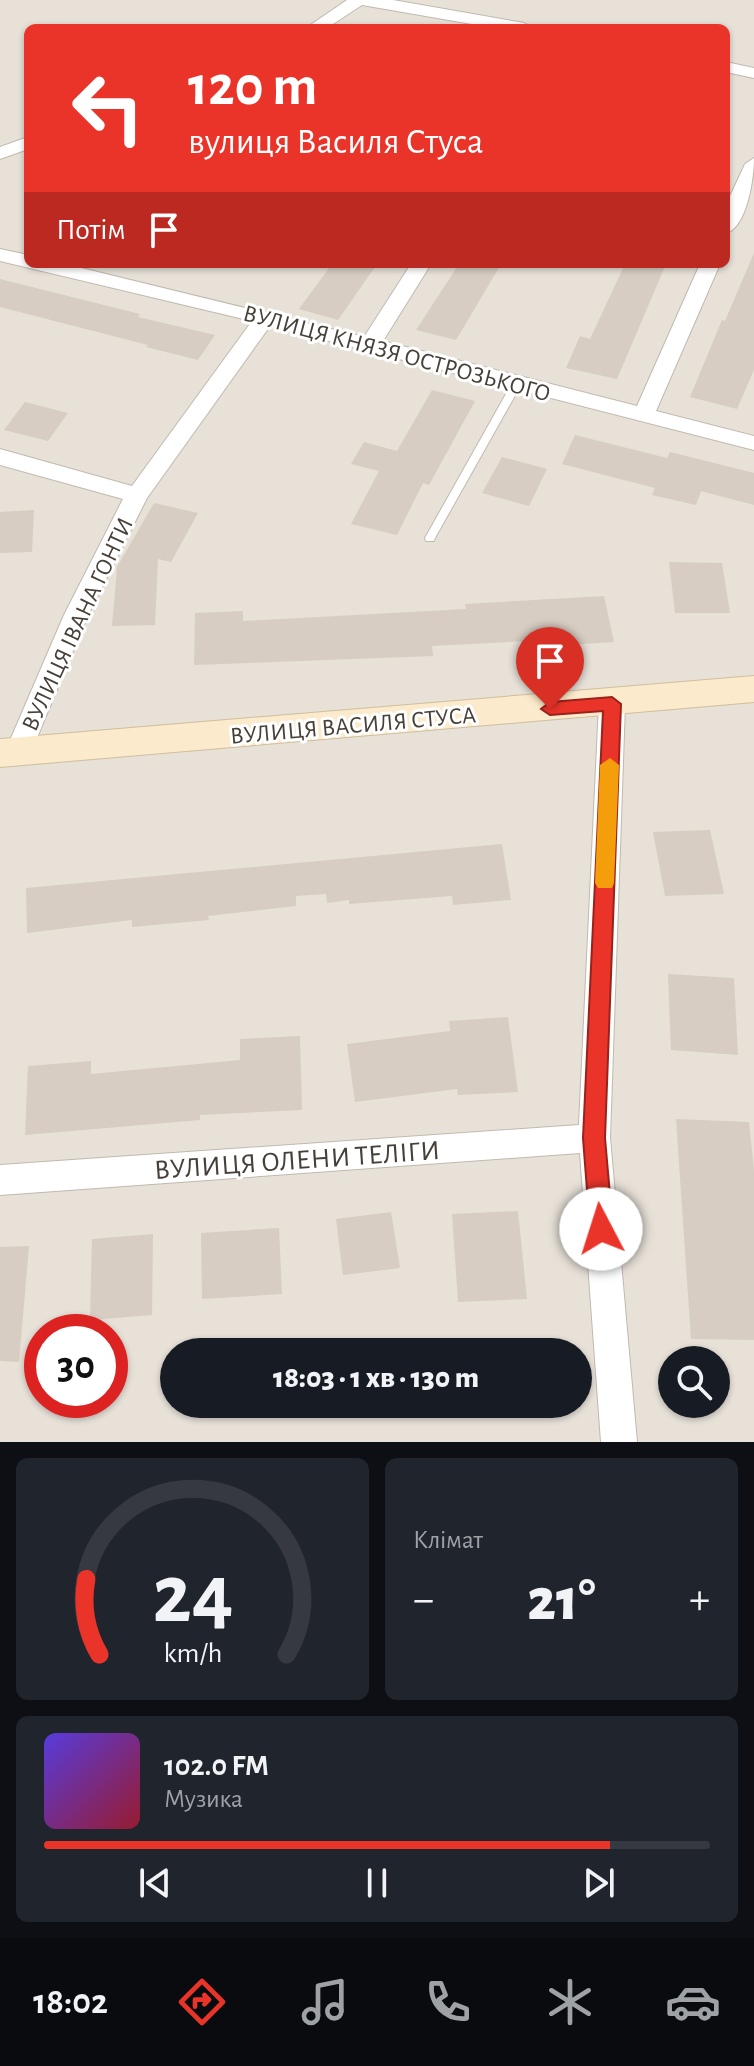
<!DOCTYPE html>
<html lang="uk">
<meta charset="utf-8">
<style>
:root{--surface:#171b24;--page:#20242c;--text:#f1f3f6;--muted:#9ea1a6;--line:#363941;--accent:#eb3429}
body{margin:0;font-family:"Alegreya Sans",sans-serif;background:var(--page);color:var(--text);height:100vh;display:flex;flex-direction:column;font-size:30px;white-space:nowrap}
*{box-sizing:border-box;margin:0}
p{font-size:26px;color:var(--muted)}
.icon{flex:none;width:44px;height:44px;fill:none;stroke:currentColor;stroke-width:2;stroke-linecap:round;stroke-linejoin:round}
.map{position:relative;height:1442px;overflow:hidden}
.details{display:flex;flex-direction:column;gap:16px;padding:16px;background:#0d0f14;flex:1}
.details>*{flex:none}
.hud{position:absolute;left:24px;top:24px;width:706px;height:244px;border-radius:12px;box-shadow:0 2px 6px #0004;background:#eb3429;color:#fff;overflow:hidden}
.controls{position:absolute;left:658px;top:1346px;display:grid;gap:16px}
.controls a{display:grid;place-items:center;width:72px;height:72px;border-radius:50%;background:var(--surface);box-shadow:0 2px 6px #0004;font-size:40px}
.speed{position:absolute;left:24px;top:1314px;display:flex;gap:16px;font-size:40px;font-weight:700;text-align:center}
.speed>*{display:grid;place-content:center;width:104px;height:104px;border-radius:50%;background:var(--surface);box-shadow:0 2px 6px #0004;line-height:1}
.speed .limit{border:12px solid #d22;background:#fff;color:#111}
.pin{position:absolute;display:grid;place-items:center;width:68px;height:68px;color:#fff;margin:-82px -34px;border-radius:50% 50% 50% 0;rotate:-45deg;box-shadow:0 0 8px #0007}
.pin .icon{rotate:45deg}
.me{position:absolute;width:88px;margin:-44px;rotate:355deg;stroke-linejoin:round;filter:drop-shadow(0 0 6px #0008)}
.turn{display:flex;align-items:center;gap:28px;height:168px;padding:0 32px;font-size:36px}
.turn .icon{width:104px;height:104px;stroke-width:2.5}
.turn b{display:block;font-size:56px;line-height:68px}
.then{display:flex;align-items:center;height:76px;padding:0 32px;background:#0003;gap:16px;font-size:30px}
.big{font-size:60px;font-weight:800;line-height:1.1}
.details .tile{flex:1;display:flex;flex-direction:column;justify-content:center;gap:12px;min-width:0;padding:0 28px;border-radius:12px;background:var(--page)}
.details .dial{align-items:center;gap:0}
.dial svg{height:208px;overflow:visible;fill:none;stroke:var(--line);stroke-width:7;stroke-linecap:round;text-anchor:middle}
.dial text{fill:var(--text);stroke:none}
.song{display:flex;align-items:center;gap:24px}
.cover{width:96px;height:96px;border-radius:12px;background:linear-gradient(135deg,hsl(250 70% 55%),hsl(350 70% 35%))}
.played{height:8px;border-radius:4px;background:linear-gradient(90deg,var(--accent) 85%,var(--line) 85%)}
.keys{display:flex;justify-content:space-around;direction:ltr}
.heat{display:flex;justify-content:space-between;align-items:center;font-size:44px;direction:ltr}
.details .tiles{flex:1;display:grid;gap:16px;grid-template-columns:1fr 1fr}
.tile:last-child{grid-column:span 2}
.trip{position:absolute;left:160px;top:1338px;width:432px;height:80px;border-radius:40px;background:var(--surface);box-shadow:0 2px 6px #0004;font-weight:800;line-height:80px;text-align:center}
.dock{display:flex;height:128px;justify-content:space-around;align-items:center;background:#090b0e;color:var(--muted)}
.dock .icon{width:56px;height:56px}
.dock .on{color:var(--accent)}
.dock b{font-size:36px;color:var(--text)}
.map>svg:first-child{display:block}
.residential{fill:#e7e1d8;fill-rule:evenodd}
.building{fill:#d7cdc2}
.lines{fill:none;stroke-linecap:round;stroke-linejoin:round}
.lane-casing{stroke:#c1b9af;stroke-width:2}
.street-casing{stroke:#c1b9af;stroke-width:2}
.secondary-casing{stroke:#d0be9c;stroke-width:2}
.lane{fill:#fff;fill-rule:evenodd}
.street{fill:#fff;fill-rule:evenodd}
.secondary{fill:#fbebcc;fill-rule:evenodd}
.route{fill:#eb3429;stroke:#99221b;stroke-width:2}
.slow{fill:#f59e0b}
.labels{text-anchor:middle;stroke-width:6;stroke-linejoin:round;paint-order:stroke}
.street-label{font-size:24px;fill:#474038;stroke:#fff}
.near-street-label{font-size:28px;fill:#474038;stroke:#fff}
</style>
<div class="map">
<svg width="754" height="1442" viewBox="0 0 754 1442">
<rect width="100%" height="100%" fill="#f3efe9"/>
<path class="residential" d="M0,0H754V1442H0ZM28,28H726V264H28ZM42,1332H110V1400H42ZM174,1352H578V1404H174ZM672,1360H716V1404H672Z"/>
<g class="building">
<polygon points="754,253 754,370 737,409 690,397 722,320 725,321"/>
<polygon points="332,264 377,264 338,320 299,309"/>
<polygon points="459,264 501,264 456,340 416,330"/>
<polygon points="625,264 666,264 617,379 566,368 580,336 590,339"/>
<polygon points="0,279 140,314 138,317 215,335 198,360 146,347 148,345 0,307"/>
<polygon points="432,390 475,401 429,485 423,483 397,535 351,524 379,471 351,464 364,442 397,451"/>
<polygon points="25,402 68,413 48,441 4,430"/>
<polygon points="575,435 667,458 670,452 754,473 754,505 701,491 696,505 652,495 655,488 562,464"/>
<polygon points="502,457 547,469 529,506 482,493"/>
<polygon points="154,503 198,513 171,562 158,559 155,625 112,626 117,567"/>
<polygon points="34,510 32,552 0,553 0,512"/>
<polygon points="669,562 722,563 730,613 675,613"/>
<polygon points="604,596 614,642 566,645 565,639 432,646 433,656 194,665 195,613 243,611 243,621 466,609 465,604"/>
<polygon points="710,830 724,894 665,896 653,832"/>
<polygon points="502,844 511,900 453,905 452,896 349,904 349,900 327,903 326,894 296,896 296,906 208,916 209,920 132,927 132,920 27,933 26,888"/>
<polygon points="668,974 734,978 738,1055 671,1050"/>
<polygon points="508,1017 518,1092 458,1095 457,1089 355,1102 347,1044 450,1031 449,1021"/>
<polygon points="300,1036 302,1110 200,1115 200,1120 25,1135 28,1066 91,1061 91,1074 240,1060 240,1039"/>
<polygon points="676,1119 749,1122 754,1170 754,1340 691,1339"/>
<polygon points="518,1211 527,1299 458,1302 452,1214"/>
<polygon points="391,1212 400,1268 343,1275 336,1219"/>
<polygon points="279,1228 282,1294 202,1299 201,1233"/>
<polygon points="153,1234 152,1315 90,1320 92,1239"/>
<polygon points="29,1246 19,1362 0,1361 0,1247"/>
</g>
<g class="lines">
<g class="lane-casing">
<polygon id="lane" points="516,382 521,385 435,538 434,541 426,541 425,538 511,385"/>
</g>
<g class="street-casing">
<g id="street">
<polygon points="347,0 393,0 524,23 533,28 495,28 362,5 327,28 306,28"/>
<polygon points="726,62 754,68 754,78 726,72"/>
<polygon points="28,137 28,149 0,159 0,147"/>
<path d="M754,158C754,177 747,228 726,233V205L745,164Z"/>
<polygon points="0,249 28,255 28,264 65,264 364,337 411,264 431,264 383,341 637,406 700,264 720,264 656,411 754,436 754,450 270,326 147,498 88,615 31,752 27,759 18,762 9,759 5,752 64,615 123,499 0,465 0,449 132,486 252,321 0,261"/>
<polygon points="612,694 621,697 625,704 610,1138 637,1442 601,1442 580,1153 0,1195 0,1165 579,1125 599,704 603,697"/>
</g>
</g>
<g class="secondary-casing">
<polygon id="secondary" points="754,676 754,702 0,767 0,739"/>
</g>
<use href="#lane" class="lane"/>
<use href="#street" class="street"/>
<use href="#secondary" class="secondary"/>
</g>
<polygon class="route" points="612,697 621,704 605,1138 613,1229 609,1236 601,1240 593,1236 590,1229 583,1138 603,711 550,715 541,709 550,702"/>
<polygon class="slow" points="610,758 619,765 614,883 612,888 598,888 595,883 600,765"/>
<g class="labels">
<g class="street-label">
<text transform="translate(397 353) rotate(15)" y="8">ВУЛИЦЯ КНЯЗЯ ОСТРОЗЬКОГО</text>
<text transform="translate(77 624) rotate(-65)" y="8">ВУЛИЦЯ ІВАНА ГОНТИ</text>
<text transform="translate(353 725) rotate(-5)" y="8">ВУЛИЦЯ ВАСИЛЯ СТУСА</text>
</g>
<g class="near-street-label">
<text transform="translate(297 1159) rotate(-4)" y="10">ВУЛИЦЯ ОЛЕНИ ТЕЛІГИ</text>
</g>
</g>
</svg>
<div class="controls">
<a><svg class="icon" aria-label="search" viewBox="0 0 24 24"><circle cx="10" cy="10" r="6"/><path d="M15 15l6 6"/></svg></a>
</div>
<div class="speed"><div class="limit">30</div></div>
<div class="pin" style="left:550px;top:709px;background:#d93025"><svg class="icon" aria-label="arrive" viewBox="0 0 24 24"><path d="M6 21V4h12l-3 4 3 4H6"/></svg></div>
<svg class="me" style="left:601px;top:1229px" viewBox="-20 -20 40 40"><circle r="19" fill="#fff"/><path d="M0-13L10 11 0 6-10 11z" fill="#eb3429"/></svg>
<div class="trip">18:03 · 1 хв · 130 m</div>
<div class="hud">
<div class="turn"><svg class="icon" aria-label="left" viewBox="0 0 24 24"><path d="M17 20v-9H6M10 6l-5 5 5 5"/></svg><div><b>120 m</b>вулиця Василя Стуса</div></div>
<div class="then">Потім<svg class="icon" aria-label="arrive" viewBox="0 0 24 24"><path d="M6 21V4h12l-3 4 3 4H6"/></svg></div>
</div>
</div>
<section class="details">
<div class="tiles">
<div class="tile dial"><svg viewBox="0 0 100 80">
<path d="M14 69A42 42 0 1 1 86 69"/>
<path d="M14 69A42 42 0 0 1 9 40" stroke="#eb3429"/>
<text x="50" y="56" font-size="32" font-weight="700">24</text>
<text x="50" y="72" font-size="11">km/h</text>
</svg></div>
<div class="tile"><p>Клімат</p>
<div class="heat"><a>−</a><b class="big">21°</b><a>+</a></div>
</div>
<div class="tile">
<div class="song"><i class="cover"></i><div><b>102.0 FM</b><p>Музика</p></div></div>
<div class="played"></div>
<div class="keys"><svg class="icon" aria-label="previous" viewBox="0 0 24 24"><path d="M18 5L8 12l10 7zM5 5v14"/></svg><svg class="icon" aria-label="pause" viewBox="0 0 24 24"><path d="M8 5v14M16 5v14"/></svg><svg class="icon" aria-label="next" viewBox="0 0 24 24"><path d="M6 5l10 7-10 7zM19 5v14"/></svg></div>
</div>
</div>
</section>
<nav class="dock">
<b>18:02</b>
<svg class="icon on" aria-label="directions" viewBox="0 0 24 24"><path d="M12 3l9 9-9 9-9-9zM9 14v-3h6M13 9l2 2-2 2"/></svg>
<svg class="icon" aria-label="music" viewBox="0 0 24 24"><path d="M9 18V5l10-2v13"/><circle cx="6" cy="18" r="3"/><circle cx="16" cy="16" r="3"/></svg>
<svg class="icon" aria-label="phone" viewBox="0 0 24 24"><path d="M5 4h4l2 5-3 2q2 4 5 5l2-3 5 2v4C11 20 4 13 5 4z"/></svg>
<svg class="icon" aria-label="climate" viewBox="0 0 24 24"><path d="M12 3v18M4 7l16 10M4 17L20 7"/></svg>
<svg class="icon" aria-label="car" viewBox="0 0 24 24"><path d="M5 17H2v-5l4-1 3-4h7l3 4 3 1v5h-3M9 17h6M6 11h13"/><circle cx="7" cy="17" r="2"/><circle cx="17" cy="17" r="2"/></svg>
</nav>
